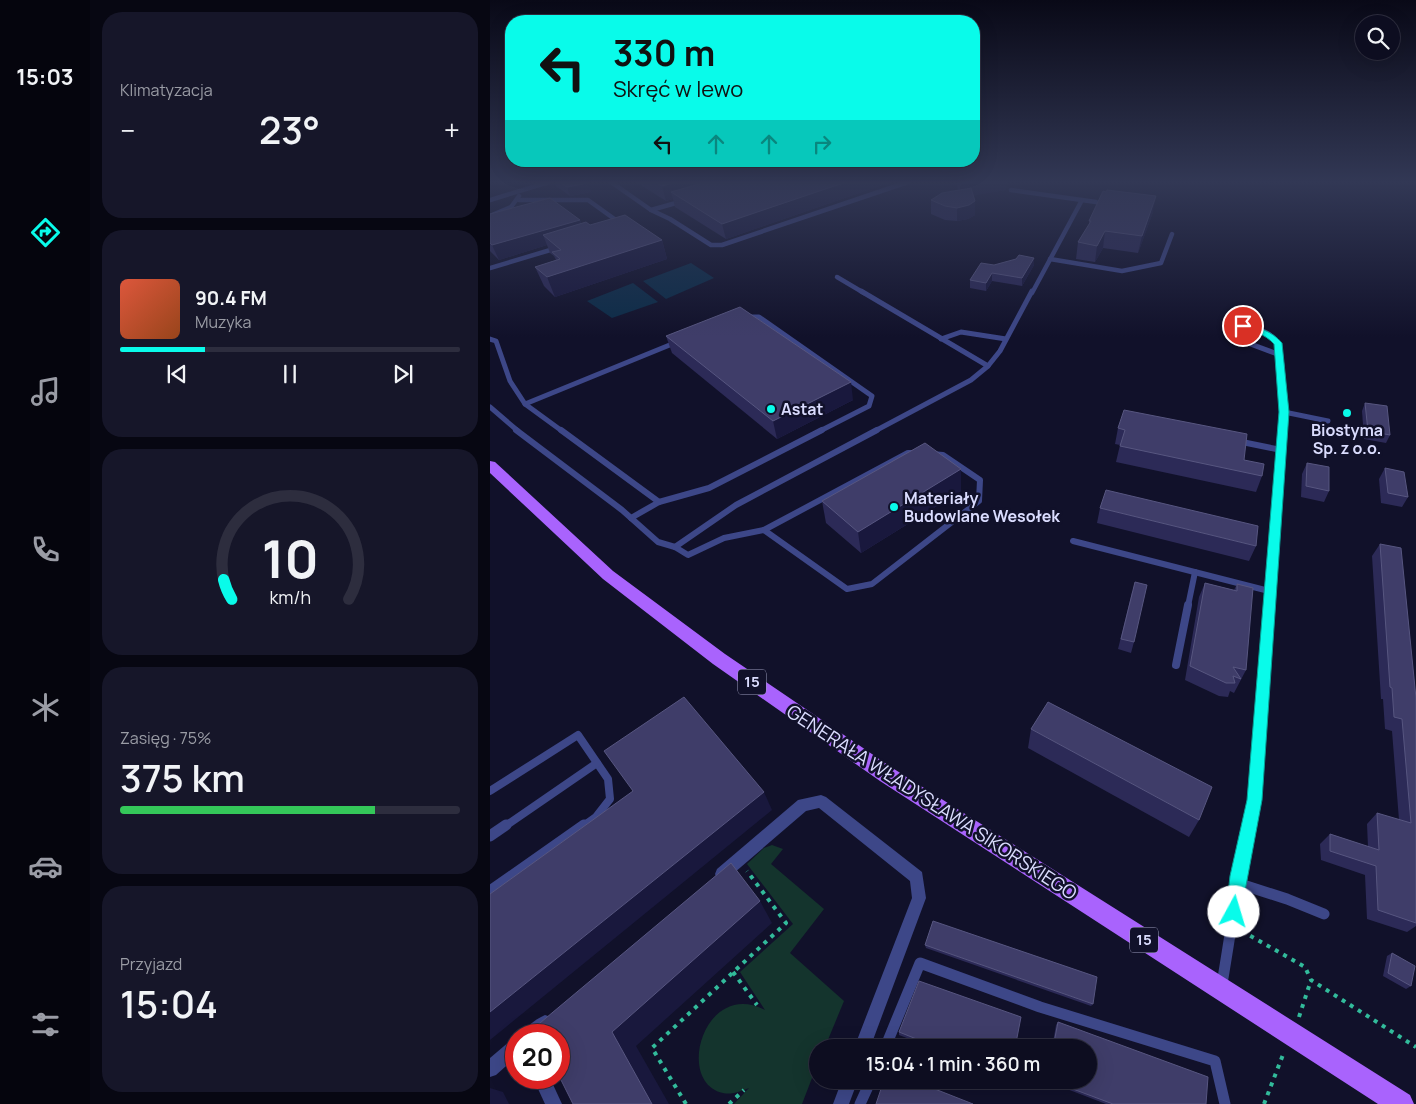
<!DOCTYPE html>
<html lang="pl">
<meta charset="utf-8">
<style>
:root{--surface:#0d0d20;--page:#161629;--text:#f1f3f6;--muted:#9a9ca5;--line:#2d2d3e;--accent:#09fbea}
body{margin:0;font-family:Manrope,sans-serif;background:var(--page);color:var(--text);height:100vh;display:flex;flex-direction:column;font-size:19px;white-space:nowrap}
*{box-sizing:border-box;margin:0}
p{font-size:16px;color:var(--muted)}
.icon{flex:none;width:28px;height:28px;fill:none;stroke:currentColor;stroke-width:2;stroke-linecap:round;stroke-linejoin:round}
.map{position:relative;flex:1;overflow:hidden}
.drawer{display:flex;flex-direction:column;gap:12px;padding:12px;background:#070712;width:400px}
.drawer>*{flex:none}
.guide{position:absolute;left:15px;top:15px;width:475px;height:152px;border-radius:20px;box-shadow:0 5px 20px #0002,0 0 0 1px var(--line);background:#09fbea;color:#111;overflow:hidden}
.controls{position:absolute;left:865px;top:15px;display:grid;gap:10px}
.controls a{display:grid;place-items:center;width:45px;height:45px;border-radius:50%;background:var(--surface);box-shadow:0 5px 20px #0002,0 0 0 1px var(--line);font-size:25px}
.speed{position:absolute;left:15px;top:1024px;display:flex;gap:10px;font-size:25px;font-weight:700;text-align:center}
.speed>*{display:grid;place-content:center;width:65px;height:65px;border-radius:50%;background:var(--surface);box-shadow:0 5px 20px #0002,0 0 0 1px var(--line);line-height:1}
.speed .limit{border:8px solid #d22;background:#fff;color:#111}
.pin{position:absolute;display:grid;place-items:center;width:42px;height:42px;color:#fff;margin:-21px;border:2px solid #fff;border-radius:50%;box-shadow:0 1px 5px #0007}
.me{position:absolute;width:55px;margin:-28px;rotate:6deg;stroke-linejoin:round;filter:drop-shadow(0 0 4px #0008)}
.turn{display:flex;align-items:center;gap:18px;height:105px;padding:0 25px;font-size:22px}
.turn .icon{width:65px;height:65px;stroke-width:2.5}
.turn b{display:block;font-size:35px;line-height:42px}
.lanes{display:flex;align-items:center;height:48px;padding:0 25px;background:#0003;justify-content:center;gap:25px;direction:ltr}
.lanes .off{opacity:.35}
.big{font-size:38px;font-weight:600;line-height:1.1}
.drawer .widget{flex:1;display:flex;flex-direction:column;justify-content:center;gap:8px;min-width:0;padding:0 18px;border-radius:20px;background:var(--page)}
.drawer .dial{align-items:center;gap:0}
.dial svg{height:130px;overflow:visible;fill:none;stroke:var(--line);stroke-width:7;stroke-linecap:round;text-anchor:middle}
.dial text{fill:var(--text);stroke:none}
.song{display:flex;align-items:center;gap:15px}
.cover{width:60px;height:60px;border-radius:8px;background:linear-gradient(135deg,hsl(10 70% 55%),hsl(20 70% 35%))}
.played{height:5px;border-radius:2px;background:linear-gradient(90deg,var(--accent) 25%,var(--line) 25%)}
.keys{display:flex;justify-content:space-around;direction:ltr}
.heat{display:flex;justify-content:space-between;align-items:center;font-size:28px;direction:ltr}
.charge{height:8px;border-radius:4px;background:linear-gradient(90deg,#34c759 75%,var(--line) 0)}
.trip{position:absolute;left:319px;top:1039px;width:288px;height:50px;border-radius:25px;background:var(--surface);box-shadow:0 5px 20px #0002,0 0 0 1px var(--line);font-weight:600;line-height:50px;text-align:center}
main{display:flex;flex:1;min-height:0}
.dock{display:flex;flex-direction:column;width:90px;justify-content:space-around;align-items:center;background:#05050d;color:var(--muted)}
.dock .icon{width:35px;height:35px}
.dock .current{color:var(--accent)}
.dock b{font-size:22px;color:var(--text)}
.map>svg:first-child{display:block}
.green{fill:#14342d}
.water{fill:#0c2c48}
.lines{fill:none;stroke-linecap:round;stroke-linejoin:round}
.path{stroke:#32bb9b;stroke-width:4;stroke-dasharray:4 5.5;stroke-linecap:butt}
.lane-far4{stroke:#3d4788;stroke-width:4.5}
.lane-far3{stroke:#3d4788;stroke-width:5}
.lane-far2{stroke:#3d4788;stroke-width:6}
.lane-far1{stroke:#3d4788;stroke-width:8}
.lane{stroke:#3d4788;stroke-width:11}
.street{fill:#3d4788;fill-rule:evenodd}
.primary{fill:#a963fd;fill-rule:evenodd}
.wall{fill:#2c2a57}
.shaded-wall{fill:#19183d}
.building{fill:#3f3d69;stroke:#575680}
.route{fill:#09fbea;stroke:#06a398}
.poi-dot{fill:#09fbea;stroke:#11112a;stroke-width:2}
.labels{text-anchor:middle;stroke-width:5;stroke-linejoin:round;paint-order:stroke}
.shield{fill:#11112a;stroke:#9e9fbe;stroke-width:1}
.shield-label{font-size:15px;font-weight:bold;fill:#dadcfe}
.poi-label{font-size:16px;font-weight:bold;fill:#dadcfe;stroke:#11112a;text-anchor:start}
.near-street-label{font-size:19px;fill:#dadcfe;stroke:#11112a}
</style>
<main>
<nav class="dock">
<b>15:03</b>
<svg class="icon current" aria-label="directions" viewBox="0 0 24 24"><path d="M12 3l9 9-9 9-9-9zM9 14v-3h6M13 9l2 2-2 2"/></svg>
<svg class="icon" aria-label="music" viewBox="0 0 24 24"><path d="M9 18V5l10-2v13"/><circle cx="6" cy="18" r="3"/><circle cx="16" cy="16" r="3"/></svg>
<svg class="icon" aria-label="phone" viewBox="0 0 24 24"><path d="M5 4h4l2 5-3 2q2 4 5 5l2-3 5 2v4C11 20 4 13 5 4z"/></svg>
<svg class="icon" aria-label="climate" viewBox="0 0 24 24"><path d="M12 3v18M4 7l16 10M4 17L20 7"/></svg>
<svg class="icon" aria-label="car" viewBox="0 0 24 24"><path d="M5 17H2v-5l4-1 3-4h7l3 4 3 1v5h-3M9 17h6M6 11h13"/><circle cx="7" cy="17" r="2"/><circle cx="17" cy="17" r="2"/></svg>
<svg class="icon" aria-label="filters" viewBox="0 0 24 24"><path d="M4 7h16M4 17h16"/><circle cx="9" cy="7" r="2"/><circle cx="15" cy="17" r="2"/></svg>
</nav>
<section class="drawer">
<div class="widget"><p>Klimatyzacja</p>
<div class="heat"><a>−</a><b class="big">23°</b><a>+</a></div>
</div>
<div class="widget">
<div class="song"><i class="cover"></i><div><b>90.4 FM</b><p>Muzyka</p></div></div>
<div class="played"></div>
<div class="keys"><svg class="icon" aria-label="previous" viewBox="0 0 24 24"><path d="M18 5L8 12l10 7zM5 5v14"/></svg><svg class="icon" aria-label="pause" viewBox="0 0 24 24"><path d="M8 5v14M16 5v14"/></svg><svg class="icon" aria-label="next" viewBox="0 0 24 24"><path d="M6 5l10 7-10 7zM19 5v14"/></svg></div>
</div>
<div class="widget dial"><svg viewBox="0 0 100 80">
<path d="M14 69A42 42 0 1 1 86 69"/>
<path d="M14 69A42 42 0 0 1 9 57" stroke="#09fbea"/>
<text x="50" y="56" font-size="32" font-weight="700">10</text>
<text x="50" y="72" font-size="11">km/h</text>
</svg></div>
<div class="widget"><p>Zasięg · 75%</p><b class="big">375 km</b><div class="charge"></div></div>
<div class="widget"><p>Przyjazd</p><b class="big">15:04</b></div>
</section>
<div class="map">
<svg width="926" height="1104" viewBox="0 0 926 1104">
<rect width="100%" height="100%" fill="#11112a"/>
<path class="green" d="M282,845L293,849L281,864L334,909L300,953L354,1001L335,1047L328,1048L327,1065L312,1104H244L259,1088C251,1091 242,1095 233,1093C184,1082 215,978 275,1010L250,972L303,924L257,864L274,848Z"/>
<g class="water">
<polygon points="201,263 224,278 176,299 153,281"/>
<polygon points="143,283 168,302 122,318 97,301"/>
</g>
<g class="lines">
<g class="path">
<polyline points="752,931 815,967 821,980 926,1047"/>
<polyline points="243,972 267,1005"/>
<polyline points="809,1017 821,980"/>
<polyline points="196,1104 162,1048 296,923 257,871"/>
<polyline points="239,1104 254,1090"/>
<polyline points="774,1104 794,1052"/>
</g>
<g class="lane-far4">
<polyline points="121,182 161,210 193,201"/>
<polyline points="521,190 606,202"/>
<polyline points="0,200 59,182"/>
<polyline points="29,200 98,200 130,223"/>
<polyline points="161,210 180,219 221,245 232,245 418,182"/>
<polyline points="0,216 21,207 29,196"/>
<polyline points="560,259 632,271 671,263 682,234"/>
<polyline points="0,268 67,248"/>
<polyline points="347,277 374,293"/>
<polyline points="542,293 592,200"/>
</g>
<g class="lane-far3">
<polyline points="371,291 498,366"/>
<polyline points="256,317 269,317 382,396 379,406 330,431"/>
<polyline points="0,339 6,341 20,381 35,404 72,431"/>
<polyline points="451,339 471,332 516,339"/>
<path d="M790,355L747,339L742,336L743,327C757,327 777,328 786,341C795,354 794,414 793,431"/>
<polyline points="35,404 187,342"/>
<polyline points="0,407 28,431"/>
<polyline points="794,412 838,421"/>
<polyline points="385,431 481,380 498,366 510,351 542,291"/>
</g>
<g class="lane-far2">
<polyline points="26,430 132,510 168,542 185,547 198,555 234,538 274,530 357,589 382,584 489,501 490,480 453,455 442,454"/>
<polyline points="71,430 169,502"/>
<polyline points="747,441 791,450"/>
<polyline points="141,518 169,502 219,488 332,430"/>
<polyline points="274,530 418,453 426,453"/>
<polyline points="583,541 779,591"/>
<polyline points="185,547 246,505 387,430"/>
<polyline points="698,606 705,572"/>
<polyline points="779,606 793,430"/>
</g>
<g class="lane-far1">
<polyline points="686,665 698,605"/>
<polyline points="0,791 88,735 118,779 120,799 106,817 92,827"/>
<polyline points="14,827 107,763"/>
<polyline points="758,827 764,800 779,605"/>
</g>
<g class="lane">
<polyline points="0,836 16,825"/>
<polyline points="747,883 797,899 834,914"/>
<polyline points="0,891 94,825"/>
<path d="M732,984C741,931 748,878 759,825"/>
<polyline points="395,1048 430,963 550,1007 725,1061 735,1104"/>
<polyline points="370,1104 381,1080"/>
</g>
<g class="street">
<polygon points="331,795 336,797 432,872 436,898 380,1048 364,1048 422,898 420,881 329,808 316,811 237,879 232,881 227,879 225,874 227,869 308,800"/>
<path d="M55,1015L61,1017L63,1023C57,1037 45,1035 32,1035C36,1026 46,1019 55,1015Z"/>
<polygon points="26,1039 26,1057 6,1075 0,1077 0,1058 20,1041"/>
<polygon points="43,1078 60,1078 72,1104 55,1104"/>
<polygon points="352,1080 368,1080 359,1104 343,1104"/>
</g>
<polygon class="primary" points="0,461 5,462 123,571 235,654 404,769 920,1095 924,1104 888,1104 390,781 223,664 113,579 0,473"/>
</g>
<g class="wall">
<polygon points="65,182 96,182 101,192 80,196 66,186"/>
<polygon points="146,182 401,182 236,239 185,207 183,199 176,201"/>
<polygon points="467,182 516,182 516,190 483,195 485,201 485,215 478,219 467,221 455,220 441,214 441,200 468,190"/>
<polygon points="663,212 648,253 613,248 605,262 586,259 588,242 599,226 599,221"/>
<polygon points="0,214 90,220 91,223 172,240 177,259 65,297 54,286 45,267 66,260 64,256 60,253 57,245 9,260 0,251"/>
<polygon points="504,265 544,265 532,286 502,281 496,291 480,288 480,280"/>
<polygon points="176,336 363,400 287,439 182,353"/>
<polygon points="875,403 900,435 896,443 874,439 872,411"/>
<polygon points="628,428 754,460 772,476 766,492 626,462 630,445 625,444"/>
<polygon points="817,463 839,491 834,502 811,497 812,474"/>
<polygon points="895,468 918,497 912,507 891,503 889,479"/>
<polygon points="471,469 471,491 371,553 336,523 332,501"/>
<polygon points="610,508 766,546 759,561 607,523"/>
<polygon points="890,544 926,698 926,926 917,932 877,919 875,875 831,860 830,844 840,834 878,847 877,824 887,813 909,820 902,731 895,729 893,699 891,699 882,556"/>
<polygon points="715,583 744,590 747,584 756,670 744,693 740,691 738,697 729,696 695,680 709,597"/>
<polygon points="642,592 644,642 641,653 628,649"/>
<polygon points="541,729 709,820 699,837 538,748"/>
<polygon points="435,945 603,1004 601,1006 436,948"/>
<polygon points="902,953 921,986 916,989 893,976 897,956"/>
<polygon points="568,1022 716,1104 616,1104 556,1081 556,1080 598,1080 598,1048 562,1048 566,1025"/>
<polygon points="409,1032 525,1048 443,1048 409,1035"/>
</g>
<g class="shaded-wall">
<polygon points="187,182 242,182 181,192 183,199 176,201 172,186"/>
<polygon points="356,182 401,182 236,239 232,224"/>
<polygon points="483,182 516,182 516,190 470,198 470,184"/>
<polygon points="98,183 101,192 80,196 77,187"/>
<polygon points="666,196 663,212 648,253 652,236"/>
<polygon points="485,201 485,215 478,219 467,221 467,208"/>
<polygon points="90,220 95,234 53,235 57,245 9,260 2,245"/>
<polygon points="615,231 613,248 605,262 607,246"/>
<polygon points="172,240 177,259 65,297 57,277"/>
<polygon points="544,258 544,265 532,286 532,278"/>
<polygon points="502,273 502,281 496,291 496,283"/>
<polygon points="361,382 363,400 287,439 283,421"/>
<polygon points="471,469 471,491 371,553 368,532"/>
<polygon points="274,792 282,810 0,1040 0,1012"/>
<polygon points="270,901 282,923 146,1046 179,1104 162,1104 122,1032"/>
<polygon points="0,1088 13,1092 19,1104 0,1104"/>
</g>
<g class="building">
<polygon points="70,182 96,182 98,183 77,187"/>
<polygon points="165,182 187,182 172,186"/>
<polygon points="216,182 356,182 232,224 181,192"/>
<polygon points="470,182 483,182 470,184"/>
<polygon points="481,188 485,201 479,205 467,208 455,206 441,200 452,193"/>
<polygon points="617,190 666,196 652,236 615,231 607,246 588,242 601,221 599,221 613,191 616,192"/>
<polygon points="60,198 90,220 2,245 0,243 0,214"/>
<polygon points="135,215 172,240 57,277 45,267 70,259 62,252 71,250 53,235 96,222 100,225"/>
<polygon points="529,255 544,258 532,278 502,273 496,283 480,280 491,263 504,265 526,259"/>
<polygon points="250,307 361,382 283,421 176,336"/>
<polygon points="875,403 897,406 900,435 878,431"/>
<polygon points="634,410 757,434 754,460 774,464 772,476 630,446 635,430 628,428"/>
<polygon points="435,443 471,469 368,532 332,501"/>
<polygon points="817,463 839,467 839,491 816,486"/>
<polygon points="895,468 914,472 918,497 898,493"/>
<polygon points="616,490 768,526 766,546 610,508"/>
<polygon points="890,544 911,548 926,698 926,923 888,910 886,866 840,851 840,834 889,850 887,813 921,823 912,719 904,717 902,688 900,687"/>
<polygon points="645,582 657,585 644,642 631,639"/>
<polygon points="715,583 747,591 747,584 763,588 756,670 743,667 751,679 743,676 745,683 736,683 700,666"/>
<polygon points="194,697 274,792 0,1012 0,894 143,791 114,751"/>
<polygon points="558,702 722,787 709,820 541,729"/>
<polygon points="241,863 270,901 122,1032 162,1104 83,1104 69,1076 69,1035 48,1035 44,1028"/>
<polygon points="443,921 607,977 603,1004 435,945"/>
<polygon points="902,953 925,966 921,986 898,973"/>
<polygon points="429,981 531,1017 525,1048 449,1048 409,1032"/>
<polygon points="568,1022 718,1077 716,1104 623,1104 559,1080 598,1080 598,1048 563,1048"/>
<polygon points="394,1080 422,1080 483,1104 386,1104"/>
</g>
<linearGradient id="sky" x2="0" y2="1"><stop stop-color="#090917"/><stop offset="0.54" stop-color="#323855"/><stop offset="1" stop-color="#323855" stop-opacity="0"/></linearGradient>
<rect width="926" height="337" fill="url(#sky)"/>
<path class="route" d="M753,324C768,327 782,331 792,343L799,412L772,800L750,918L744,921L738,918L736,912L740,876L757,800L789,412L784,344C775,334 763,331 751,328V325Z"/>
<g class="poi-dot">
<circle cx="281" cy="409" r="5"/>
<circle cx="857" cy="413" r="5"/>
<circle cx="404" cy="507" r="5"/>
</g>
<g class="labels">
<g class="shield">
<rect x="248" y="669.5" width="28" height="25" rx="4"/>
<rect x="640" y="927.5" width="28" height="25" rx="4"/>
</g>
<g class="shield-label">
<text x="262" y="687">15</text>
<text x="654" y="945">15</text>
</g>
<g class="poi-label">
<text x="291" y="415">Astat</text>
<text x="857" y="436" text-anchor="middle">Biostyma<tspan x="857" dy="18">Sp. z o.o.</tspan></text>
<text x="414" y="504">Materiały<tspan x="414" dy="18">Budowlane Wesołek</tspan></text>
</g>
<g class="near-street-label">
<text transform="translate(442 802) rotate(33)" y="7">GENERAŁA WŁADYSŁAWA SIKORSKIEGO</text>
</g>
</g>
</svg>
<div class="controls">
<a><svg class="icon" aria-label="search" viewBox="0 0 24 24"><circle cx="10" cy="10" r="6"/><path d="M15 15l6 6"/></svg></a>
</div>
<div class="speed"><div class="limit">20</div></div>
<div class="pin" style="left:753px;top:326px;background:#d93025"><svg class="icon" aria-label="arrive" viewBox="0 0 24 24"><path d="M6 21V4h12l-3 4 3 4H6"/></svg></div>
<svg class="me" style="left:744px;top:912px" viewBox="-20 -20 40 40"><circle r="19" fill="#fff"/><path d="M0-13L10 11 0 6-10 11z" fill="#09fbea"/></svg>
<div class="trip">15:04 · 1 min · 360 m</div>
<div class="guide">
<div class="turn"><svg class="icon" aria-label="left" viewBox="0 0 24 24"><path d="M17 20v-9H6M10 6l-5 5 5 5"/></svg><div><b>330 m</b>Skręć w lewo</div></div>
<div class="lanes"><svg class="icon" aria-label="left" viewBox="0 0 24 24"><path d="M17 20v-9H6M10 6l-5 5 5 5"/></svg><svg class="icon off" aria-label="ahead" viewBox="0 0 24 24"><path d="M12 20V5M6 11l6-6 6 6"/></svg><svg class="icon off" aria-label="ahead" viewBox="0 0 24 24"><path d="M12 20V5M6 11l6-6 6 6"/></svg><svg class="icon off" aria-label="right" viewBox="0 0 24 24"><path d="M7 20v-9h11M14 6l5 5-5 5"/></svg></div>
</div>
</div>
</main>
